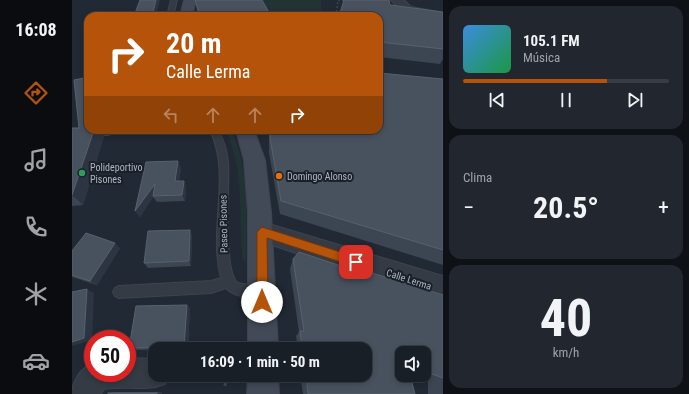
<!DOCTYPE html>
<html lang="es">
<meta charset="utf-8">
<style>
:root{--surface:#191f27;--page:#22272f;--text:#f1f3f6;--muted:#9fa2a7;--line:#373d44;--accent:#b45309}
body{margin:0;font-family:"Roboto Condensed",sans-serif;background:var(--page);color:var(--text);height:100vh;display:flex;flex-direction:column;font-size:15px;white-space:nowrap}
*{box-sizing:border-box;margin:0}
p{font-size:13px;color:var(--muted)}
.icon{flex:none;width:22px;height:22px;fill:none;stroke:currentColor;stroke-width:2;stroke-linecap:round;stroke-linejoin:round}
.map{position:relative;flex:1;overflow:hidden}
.sheet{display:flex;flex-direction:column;gap:6px;padding:6px;background:#0e1115;width:246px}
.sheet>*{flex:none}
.banner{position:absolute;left:12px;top:12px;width:299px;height:122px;border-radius:12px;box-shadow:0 2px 6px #0003,0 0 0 1px var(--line);background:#b45309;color:#fff;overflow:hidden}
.controls{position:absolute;left:323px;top:346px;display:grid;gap:8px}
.controls a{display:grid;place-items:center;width:36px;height:36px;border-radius:8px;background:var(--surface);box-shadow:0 2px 6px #0003,0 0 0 1px var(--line);font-size:20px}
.speed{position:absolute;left:12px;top:330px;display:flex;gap:8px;font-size:20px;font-weight:700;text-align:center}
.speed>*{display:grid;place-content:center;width:52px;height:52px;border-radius:50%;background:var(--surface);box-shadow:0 2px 6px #0003,0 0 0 1px var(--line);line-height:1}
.speed .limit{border:6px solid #d22;background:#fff;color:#111}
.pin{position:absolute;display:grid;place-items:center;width:34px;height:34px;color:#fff;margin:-17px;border-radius:8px;box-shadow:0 2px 6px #0006}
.me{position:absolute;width:44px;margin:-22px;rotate:0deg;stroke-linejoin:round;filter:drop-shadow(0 0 3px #0008)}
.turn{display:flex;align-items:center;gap:14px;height:84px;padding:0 16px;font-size:18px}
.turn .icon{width:52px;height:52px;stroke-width:2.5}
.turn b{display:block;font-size:28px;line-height:34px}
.lanes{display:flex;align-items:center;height:38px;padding:0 16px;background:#0003;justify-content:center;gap:20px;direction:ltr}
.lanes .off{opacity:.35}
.big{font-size:30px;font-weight:700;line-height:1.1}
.sheet .tile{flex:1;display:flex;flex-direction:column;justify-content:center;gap:6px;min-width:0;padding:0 14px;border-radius:12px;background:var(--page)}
.sheet .dial{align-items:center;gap:0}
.dial b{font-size:52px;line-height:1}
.song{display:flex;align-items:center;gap:12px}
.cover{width:48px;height:48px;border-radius:6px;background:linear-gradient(135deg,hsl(210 70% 55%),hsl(140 70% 35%))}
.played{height:4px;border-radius:2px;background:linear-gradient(90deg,var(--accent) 70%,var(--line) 70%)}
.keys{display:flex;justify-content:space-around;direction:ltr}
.heat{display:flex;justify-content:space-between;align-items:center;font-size:22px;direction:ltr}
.trip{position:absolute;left:76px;top:342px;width:224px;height:40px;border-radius:12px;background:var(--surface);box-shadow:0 2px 6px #0003,0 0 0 1px var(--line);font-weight:700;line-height:40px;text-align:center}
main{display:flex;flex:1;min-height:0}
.tab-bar{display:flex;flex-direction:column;width:72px;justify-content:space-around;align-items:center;background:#0a0c10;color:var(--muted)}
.tab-bar .icon{width:28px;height:28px}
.tab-bar .selected{color:var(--accent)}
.tab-bar b{font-size:18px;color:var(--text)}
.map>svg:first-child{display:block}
.green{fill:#223335}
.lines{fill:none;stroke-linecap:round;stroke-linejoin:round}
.service-casing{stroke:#3d444e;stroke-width:2}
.minor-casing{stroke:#3d444e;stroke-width:2}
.secondary-casing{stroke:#3d444e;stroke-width:2}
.path-far1{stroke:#3b4c4d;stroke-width:1.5;stroke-dasharray:2 2;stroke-linecap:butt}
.path{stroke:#3b4c4d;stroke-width:3;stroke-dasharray:4 4;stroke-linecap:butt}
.service{fill:#343b44;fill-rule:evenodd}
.minor{fill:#343b44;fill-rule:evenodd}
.secondary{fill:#424a57;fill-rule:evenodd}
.wall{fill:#3c4552}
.shaded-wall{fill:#2c3541}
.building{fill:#48525e;stroke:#58616e}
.route{fill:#b45309;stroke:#753606}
.leisure-dot{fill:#2e9e5b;stroke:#192029;stroke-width:1.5}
.food-dot{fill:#e8710a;stroke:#192029;stroke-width:1.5}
.labels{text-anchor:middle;stroke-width:4;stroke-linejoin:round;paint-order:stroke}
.poi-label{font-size:10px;fill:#aeb6c1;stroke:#192029;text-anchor:start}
.street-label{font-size:10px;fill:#aeb6c1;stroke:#192029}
</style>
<main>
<nav class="tab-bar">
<b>16:08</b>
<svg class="icon selected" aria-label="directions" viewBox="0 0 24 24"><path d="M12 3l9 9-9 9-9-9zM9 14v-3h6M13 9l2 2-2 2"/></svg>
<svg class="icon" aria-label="music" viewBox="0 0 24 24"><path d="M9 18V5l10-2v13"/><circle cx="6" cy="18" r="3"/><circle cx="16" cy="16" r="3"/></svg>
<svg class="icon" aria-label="phone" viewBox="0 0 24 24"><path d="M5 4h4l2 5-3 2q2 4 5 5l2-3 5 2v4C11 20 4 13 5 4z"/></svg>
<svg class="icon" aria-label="climate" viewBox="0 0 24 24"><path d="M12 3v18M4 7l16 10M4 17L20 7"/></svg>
<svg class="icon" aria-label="car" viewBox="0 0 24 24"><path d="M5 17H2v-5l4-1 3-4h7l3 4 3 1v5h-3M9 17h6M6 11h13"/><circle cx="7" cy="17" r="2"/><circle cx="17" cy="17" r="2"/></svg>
</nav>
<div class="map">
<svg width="371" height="394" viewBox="0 0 371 394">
<rect width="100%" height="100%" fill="#212934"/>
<g class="green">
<polygon points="186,0 249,0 249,16 190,16"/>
<path d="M153,130H159C178,165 175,223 174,262L170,258V253C167,214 172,165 153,130Z"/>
</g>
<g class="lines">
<g class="service-casing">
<g id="service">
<polygon points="99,0 105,0 101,16 95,16"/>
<path d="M138,130H146C152,141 155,150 156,162C158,184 150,272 166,283L193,288L195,292L193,296C183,301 161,296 154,288L139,293L47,298L43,296L41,292L43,288L47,286L139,281L149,278C136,230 160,175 138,130Z"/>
</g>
</g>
<g class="minor-casing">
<g id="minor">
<polygon points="319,0 332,0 339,7 371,13 371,21 331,13"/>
<polygon points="190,222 371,276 371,302 182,239 179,232 182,225"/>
<path d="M55,358L83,359V375H97L93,384C74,392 53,385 32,389L29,394H0C0,381 9,368 21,363V373H55Z"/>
</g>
</g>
<g class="secondary-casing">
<g id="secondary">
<polygon points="112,0 124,0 120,16 108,16"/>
<polygon points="164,130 182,130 193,160 199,212 206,349 176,349 176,212 172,160"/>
<polygon points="176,375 206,375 207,394 175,394"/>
</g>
</g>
<g class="path-far1">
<polyline points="266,0 273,1"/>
<polyline points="264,16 266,0"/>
</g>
<polyline class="path" points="153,386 154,375"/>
<use href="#service" class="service"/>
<use href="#minor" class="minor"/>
<use href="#secondary" class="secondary"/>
</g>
<g class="wall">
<polygon points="123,0 190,0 199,16 126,16"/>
<polygon points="318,5 371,12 371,59 368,64 307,57 307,16"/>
<polygon points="371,79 371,265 208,214 197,153 197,130 307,130"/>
<polygon points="0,128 16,130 39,130 38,136 32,136 11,205 0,206"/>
<polygon points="109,168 107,181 112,181 114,187 113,201 85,202 81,197 68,217 63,211"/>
<polygon points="120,235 119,266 76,268 72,263"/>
<polygon points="48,248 25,285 0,277 0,251"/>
<polygon points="221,259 282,270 284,268 371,295 371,394 356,394 356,380 342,375 352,375 352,353 330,353 343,394 231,394 228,375 293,375 293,349 226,349 224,336 227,332 218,269"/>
<polygon points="118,308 116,349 63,350 57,348"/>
<polygon points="43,392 90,392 90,394 36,394 36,393"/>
</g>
<g class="shaded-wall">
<polygon points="84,0 88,0 84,16 80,16"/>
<polygon points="22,130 28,130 32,136 11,205 0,195"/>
<polygon points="34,130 39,130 38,136"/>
<polygon points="106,161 109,168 106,188 103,181"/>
<polygon points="112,181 114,187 113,201 110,195"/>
<polygon points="83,184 81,196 81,197 68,217 63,211"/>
<polygon points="118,230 120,235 119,266 117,261"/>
<polygon points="43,243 48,248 25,285 18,281"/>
<polygon points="15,289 22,293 20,340 0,346 0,342"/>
<polygon points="115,305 118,308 116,349 112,347"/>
<polygon points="90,392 90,394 85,394 85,393"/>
</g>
<g class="building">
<polygon points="68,0 84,0 80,16 62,16"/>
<polygon points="123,0 190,0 199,16 128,16"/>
<polygon points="272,0 317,0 318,5 371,12 371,49 307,42 307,16 267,16"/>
<polygon points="307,73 371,79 371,250 209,201 198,138 198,130 307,130"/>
<polygon points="16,77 16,130 22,130 0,195 0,128 7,128 2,80"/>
<polygon points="106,161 103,181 112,181 110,195 81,196 83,184 63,211 74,162"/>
<polygon points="118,230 117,261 72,263 76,231"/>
<polygon points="14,233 43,243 18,281 0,275 0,251"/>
<polygon points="227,252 284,271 284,268 371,295 371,378 352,371 352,353 330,353 330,375 338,375 343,394 236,394 234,375 293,375 293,349 230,349 228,331 232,331 221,259"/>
<polygon points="15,289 12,338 0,342 0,292"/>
<polygon points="115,305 112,347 57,348 64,306"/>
<rect x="36" y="393" width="49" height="1"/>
</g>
<polygon class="route" points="190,227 284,257 288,258 289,262 288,265 284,267 195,238 196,302 194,306 190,307 187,306 185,302 185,232"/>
<circle class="leisure-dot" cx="10" cy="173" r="4"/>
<circle class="food-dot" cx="207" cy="176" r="4"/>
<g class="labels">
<g class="poi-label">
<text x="18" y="171">Polideportivo<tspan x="18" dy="12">Pisones</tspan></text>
<text x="215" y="180">Domingo Alonso</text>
</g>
<g class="street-label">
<text transform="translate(151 224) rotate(-91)" y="4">Paseo Pisones</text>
<text transform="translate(337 279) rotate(18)" y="4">Calle Lerma</text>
</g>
</g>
</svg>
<div class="controls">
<a><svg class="icon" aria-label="sound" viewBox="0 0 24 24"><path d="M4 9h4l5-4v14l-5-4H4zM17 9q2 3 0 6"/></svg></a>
</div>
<div class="speed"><div class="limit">50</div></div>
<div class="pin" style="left:284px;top:262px;background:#d93025"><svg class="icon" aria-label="arrive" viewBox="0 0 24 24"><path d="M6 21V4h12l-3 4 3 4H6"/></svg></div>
<svg class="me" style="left:190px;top:302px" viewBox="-20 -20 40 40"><circle r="19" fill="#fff"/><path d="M0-13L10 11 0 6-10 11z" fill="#b45309"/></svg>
<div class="trip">16:09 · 1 min · 50 m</div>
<div class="banner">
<div class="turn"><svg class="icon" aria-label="right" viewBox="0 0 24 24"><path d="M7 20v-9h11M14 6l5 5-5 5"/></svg><div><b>20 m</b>Calle Lerma</div></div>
<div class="lanes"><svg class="icon off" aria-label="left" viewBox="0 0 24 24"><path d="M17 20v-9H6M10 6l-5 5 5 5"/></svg><svg class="icon off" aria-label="ahead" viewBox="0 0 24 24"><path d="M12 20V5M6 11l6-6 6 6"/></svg><svg class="icon off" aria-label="ahead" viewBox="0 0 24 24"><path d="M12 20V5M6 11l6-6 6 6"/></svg><svg class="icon" aria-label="right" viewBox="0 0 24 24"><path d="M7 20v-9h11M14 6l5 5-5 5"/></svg></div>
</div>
</div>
<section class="sheet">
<div class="tile">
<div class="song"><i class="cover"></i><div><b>105.1 FM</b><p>Música</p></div></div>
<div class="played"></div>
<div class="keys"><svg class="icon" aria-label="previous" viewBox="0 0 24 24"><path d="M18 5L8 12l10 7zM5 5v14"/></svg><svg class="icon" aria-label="pause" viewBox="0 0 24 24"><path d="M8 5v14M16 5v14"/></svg><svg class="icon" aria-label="next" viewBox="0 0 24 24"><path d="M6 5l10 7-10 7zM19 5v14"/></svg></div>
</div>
<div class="tile"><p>Clima</p>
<div class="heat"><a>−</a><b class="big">20.5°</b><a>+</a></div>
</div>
<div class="tile dial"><b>40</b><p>km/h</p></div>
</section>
</main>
